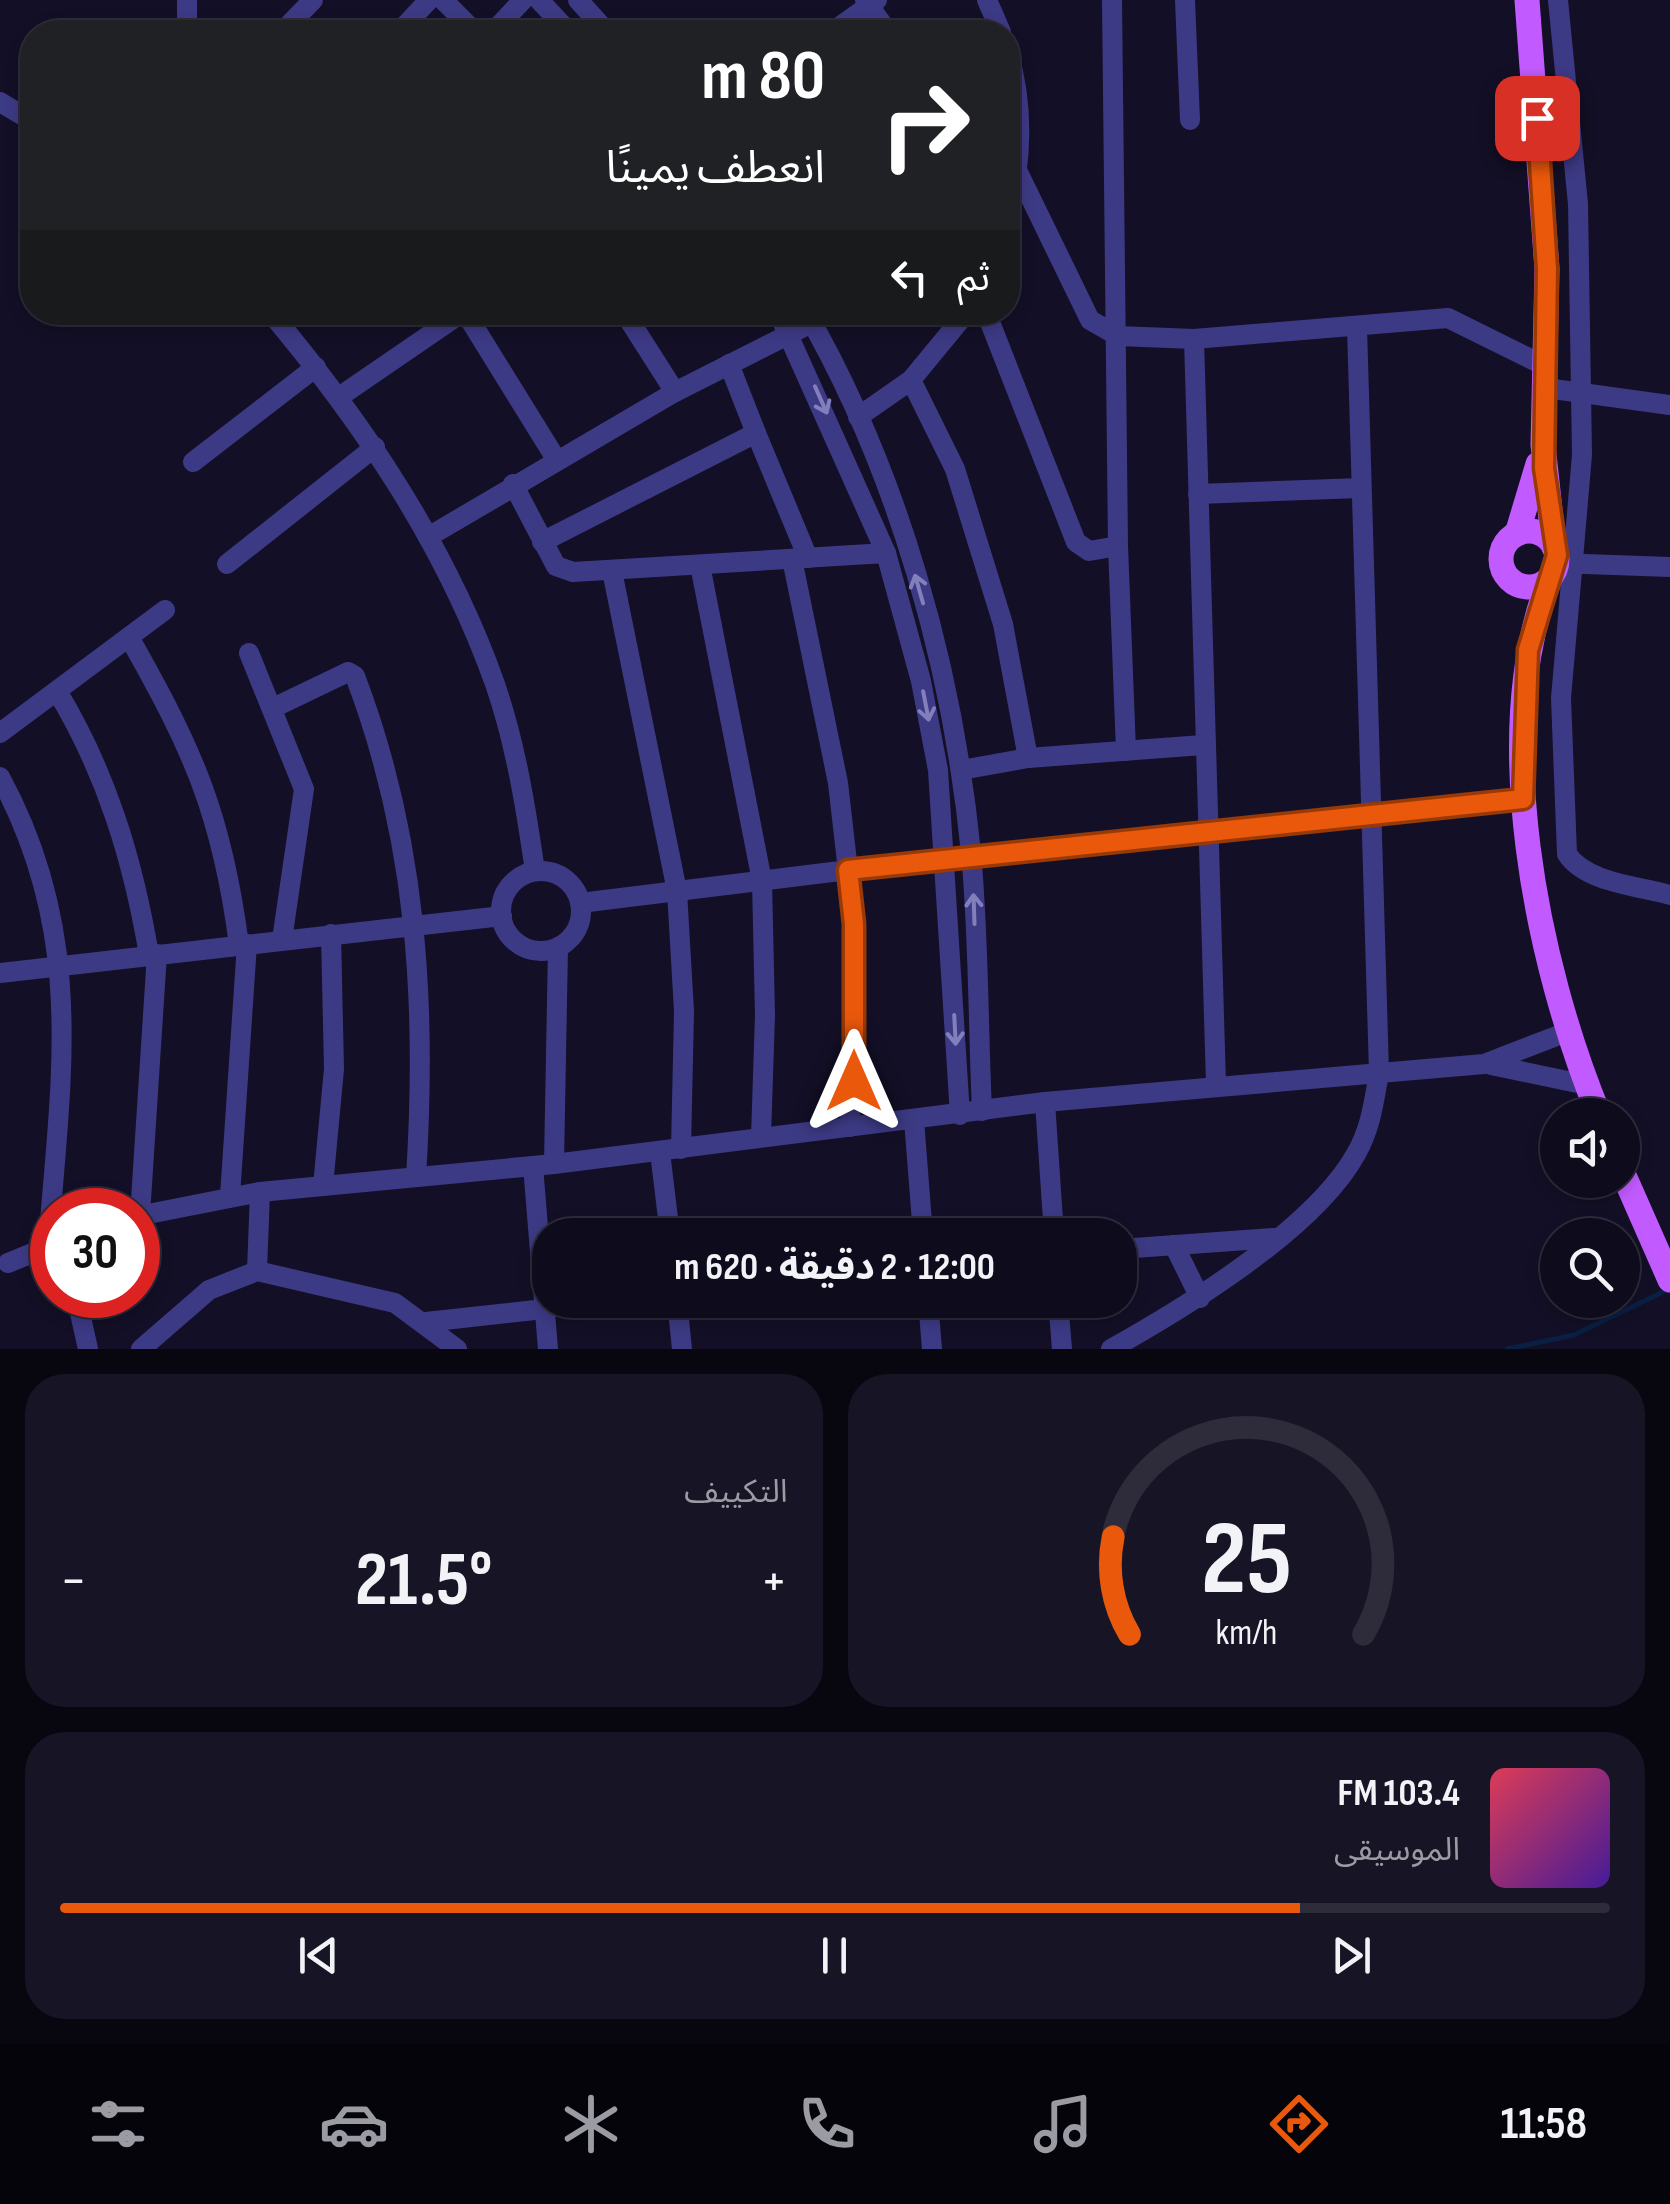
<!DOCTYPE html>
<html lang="ar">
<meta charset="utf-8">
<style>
:root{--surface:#0e0b1c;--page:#171425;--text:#f1f3f6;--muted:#9b9ba3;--line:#2e2b3b;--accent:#ea580c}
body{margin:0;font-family:"Sofia Sans Condensed","Noto Sans Arabic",sans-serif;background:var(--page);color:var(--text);direction:rtl;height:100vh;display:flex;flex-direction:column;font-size:38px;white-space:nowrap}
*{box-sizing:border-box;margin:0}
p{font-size:32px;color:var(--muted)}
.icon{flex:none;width:55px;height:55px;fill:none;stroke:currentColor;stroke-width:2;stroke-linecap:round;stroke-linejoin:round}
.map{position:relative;height:1349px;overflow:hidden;direction:ltr}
.panel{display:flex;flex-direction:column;gap:25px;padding:25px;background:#08060f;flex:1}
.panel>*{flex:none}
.banner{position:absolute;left:20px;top:20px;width:1000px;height:305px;border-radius:40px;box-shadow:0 5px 15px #0003,0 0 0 2px var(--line);direction:rtl;background:#202124;color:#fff;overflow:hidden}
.tools{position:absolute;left:1540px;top:1098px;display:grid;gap:20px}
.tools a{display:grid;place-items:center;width:100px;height:100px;border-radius:50%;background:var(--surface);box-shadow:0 5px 15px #0003,0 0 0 2px var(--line);font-size:50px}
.speed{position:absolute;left:30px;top:1188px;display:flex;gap:20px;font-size:50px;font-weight:700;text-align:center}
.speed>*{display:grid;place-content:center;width:130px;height:130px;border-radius:50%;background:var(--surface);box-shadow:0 5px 15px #0003,0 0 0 2px var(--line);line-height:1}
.speed .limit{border:15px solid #d22;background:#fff;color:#111}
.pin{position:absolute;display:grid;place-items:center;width:85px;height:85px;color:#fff;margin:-42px;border-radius:20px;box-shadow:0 5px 15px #0006}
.me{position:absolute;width:110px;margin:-55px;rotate:0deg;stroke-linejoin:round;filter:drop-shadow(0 0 8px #0008)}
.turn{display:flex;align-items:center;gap:35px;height:210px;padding:0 30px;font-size:45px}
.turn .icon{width:130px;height:130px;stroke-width:2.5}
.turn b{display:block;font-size:70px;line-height:85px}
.then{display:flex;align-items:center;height:95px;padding:0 30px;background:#0003;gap:20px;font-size:38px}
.big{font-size:75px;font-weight:700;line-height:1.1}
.panel .tile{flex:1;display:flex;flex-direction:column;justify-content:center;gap:15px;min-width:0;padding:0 35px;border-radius:40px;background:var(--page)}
.panel .dial{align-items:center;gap:0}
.dial svg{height:260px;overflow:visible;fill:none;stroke:var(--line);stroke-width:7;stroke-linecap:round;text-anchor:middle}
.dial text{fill:var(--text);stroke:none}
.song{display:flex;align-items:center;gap:30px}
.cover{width:120px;height:120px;border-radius:15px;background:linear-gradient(135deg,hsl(350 70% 55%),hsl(260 70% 35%))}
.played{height:10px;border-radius:5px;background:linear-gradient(90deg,var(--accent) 80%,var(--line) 80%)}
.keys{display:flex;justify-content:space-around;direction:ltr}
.heat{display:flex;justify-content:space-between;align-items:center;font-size:55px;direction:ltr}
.panel .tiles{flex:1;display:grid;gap:25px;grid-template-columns:1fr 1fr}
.tile:last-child{grid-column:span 2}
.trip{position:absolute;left:532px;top:1218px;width:605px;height:100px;border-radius:40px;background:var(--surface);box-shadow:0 5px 15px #0003,0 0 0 2px var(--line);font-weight:700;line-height:100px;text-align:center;direction:rtl}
.tab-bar{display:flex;height:160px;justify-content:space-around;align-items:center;background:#06040b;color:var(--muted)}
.tab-bar .icon{width:70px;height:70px}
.tab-bar .on{color:var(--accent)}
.tab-bar b{font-size:45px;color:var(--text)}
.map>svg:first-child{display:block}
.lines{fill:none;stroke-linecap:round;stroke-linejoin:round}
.stream{stroke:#0a1f44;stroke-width:5}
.minor{stroke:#3d3a85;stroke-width:20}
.primary{stroke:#c25bff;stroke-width:25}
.oneway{stroke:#837fbc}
.route-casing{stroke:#983908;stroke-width:25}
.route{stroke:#ea580c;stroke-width:18}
</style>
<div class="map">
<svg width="1670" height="1349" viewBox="0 0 1670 1349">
<rect width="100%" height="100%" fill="#130f26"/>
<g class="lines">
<polyline class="stream" points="1507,1349 1574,1335 1667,1290"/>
<g class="minor">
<polyline points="443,0 475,32"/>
<polyline points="539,0 569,32"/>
<polyline points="578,0 607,32"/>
<polyline points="865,0 888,32"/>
<polyline points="987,0 1001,32"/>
<polyline points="1112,0 1118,546 1126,751"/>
<polyline points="1185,0 1190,120"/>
<path d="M1558,0L1578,204L1582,455L1561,698L1567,854C1586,883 1639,886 1670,895"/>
<polyline points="187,32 187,0"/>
<polyline points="282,32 313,0"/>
<polyline points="399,32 429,0"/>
<polyline points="493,32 523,0"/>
<polyline points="832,32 877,0"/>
<path d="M1008,53C1024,104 1022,164 1008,215"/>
<polyline points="0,102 32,121"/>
<polyline points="1018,172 1090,320 1118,336 1194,339 1448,318 1547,367"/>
<path d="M270,312C364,424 446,546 495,684C516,745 526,809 535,871"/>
<polyline points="465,312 556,459"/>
<polyline points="624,312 675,392"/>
<polyline points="778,312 886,553 921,681 938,770 960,1115"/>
<path d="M806,312C899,474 953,669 971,853C979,938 978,1026 982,1111"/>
<polyline points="986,312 1076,542 1089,551 1118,546"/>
<polyline points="1194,339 1216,1084"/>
<polyline points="911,380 955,469 1003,624 1028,758"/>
<polyline points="1546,388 1670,405"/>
<polyline points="339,397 463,312"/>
<polyline points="858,417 911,380 967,312"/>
<polyline points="756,433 808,558"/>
<polyline points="193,462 316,367"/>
<polyline points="513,484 556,566 573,572 886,553"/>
<polyline points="1198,494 1361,488"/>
<polyline points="428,537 675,392 833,312"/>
<polyline points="542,542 756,433 729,364"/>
<polyline points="792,559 838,783 854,923 850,1127"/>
<polyline points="1557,563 1670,567"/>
<polyline points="227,564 375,447"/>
<polyline points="700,565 762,881 765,1015 761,1137"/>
<polyline points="612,571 677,891 684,1011 681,1149"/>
<path d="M129,637C193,750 222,814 239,945"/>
<polyline points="249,653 304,789 282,940"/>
<path d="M57,691C107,774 133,860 149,955"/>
<path d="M273,708L348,672L355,676C417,839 427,1004 416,1177"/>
<polyline points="0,733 165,610"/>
<polyline points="961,770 1028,758 1203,745"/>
<path d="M0,777C86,935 61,1076 48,1246"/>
<circle cx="541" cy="911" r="40"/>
<polyline points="580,903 946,858 1523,799"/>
<polyline points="0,973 502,916"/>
<polyline points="1491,1065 1587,1085"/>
<polyline points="1045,1102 1054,1235"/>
<polyline points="914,1120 923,1235"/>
<polyline points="660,1152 670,1235"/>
<polyline points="554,1164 558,947"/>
<polyline points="533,1166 548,1349"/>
<polyline points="323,1186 334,1069 331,934"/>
<polyline points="230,1196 247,944"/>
<polyline points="140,1215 157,954"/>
<polyline points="138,1216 260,1192 554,1164 1045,1102 1484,1064 1567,1032"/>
<polyline points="1174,1245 1200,1298"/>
<polyline points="1120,1249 1274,1238"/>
<polyline points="8,1263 52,1245"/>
<polyline points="257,1271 260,1192"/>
<polyline points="76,1295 88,1349"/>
<polyline points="677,1300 682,1349"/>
<polyline points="928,1300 932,1349"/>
<polyline points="1058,1300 1062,1349"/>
<polyline points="677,1302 709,1300"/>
<polyline points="426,1322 544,1309"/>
<polyline points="141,1349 209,1290 257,1271 395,1303 457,1349"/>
<path d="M1111,1349C1186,1307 1314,1229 1356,1154C1371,1128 1374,1101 1379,1073L1357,327"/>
</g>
<g class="primary">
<polyline points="1527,0 1547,269 1543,445 1554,547"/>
<circle cx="1529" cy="559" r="28"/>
<polyline points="1517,534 1538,464"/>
<path d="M1551,576C1488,731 1537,965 1599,1115"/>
<polyline points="1622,1171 1670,1280"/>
</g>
</g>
<defs><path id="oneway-shaft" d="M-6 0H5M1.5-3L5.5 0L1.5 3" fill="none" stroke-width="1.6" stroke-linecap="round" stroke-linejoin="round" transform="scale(2.5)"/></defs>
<g class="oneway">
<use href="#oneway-shaft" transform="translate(821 400) rotate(66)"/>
<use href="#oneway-shaft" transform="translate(919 589) rotate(-106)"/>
<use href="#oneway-shaft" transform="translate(926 706) rotate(79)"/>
<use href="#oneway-shaft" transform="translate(974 909) rotate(-92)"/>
<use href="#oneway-shaft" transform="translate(955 1030) rotate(87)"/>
</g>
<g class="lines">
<g class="route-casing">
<polyline id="route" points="854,1081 854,924 848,870 1523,799 1528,650 1557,555 1544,468 1547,269 1537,118"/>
</g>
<use href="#route" class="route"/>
</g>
</svg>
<div class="tools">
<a><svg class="icon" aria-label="sound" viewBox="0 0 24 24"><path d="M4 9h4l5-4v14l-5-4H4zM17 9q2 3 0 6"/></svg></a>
<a><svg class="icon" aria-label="search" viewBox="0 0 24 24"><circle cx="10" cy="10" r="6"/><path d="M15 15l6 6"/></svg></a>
</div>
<div class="speed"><div class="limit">30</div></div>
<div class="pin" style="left:1537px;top:118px;background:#d93025"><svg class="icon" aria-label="arrive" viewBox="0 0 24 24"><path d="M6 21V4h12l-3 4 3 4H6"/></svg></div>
<svg class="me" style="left:854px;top:1081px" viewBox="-20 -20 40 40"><path d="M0-17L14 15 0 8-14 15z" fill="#ea580c" stroke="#fff" stroke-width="4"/></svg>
<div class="trip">12:00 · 2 دقيقة · 620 m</div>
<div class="banner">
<div class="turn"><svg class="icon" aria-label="right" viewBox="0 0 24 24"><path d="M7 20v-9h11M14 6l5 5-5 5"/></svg><div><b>80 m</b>انعطف يمينًا</div></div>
<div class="then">ثم<svg class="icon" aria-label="left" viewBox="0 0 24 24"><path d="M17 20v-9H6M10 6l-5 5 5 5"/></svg></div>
</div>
</div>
<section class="panel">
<div class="tiles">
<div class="tile dial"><svg viewBox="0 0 100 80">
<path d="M14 69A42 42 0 1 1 86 69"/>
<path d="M14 69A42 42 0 0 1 9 39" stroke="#ea580c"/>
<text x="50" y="56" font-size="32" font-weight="700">25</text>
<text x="50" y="72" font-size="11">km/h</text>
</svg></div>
<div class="tile"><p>التكييف</p>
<div class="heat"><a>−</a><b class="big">21.5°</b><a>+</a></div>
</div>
<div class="tile">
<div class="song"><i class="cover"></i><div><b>103.4 FM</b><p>الموسيقى</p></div></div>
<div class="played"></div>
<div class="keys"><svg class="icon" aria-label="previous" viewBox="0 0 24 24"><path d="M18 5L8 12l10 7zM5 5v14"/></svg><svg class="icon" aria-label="pause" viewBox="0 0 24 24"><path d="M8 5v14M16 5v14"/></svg><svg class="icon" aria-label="next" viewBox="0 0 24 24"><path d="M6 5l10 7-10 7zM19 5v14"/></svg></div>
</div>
</div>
</section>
<nav class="tab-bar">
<b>11:58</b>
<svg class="icon on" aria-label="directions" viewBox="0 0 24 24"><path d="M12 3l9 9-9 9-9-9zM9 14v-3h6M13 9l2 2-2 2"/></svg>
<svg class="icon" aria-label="music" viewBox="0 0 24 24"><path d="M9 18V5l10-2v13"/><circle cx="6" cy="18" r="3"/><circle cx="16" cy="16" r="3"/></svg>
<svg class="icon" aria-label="phone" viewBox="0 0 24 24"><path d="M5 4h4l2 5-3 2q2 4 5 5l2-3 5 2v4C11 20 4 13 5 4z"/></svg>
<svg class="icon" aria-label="climate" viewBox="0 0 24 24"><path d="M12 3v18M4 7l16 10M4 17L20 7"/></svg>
<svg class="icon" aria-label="car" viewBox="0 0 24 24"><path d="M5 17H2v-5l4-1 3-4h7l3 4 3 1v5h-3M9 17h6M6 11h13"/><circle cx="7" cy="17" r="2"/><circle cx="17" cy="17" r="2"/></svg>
<svg class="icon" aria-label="filters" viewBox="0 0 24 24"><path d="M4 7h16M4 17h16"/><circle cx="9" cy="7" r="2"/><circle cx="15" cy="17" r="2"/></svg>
</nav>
